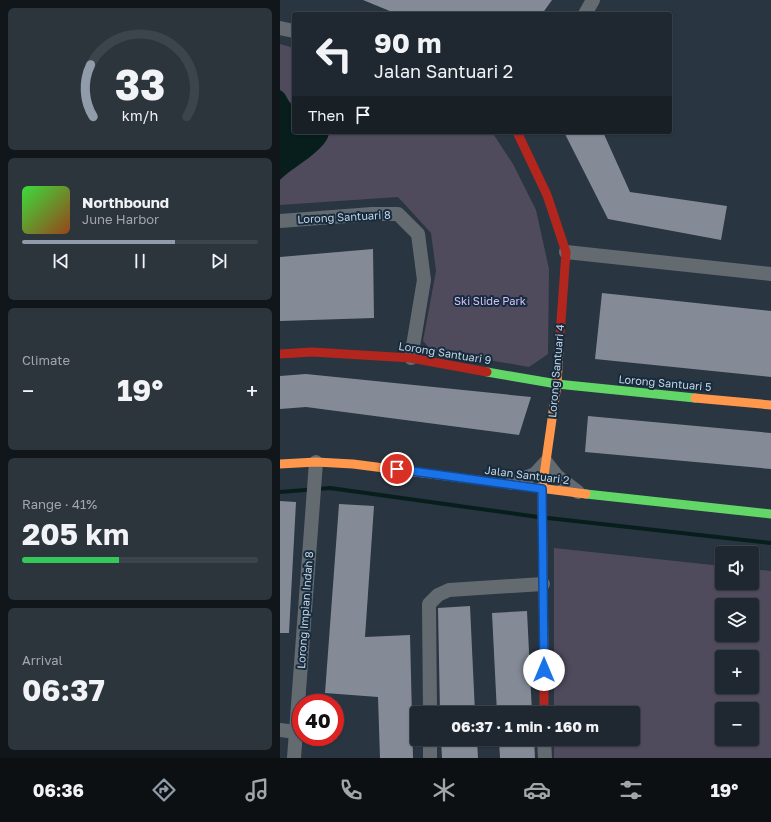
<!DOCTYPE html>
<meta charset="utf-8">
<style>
:root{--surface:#1f2830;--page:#2c343c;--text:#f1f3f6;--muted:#a1a6ab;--line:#3c444c;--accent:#909ca9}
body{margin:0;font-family:"Golos Text",sans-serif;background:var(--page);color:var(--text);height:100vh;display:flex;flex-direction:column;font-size:15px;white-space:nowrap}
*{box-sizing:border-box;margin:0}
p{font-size:13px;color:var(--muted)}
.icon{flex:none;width:22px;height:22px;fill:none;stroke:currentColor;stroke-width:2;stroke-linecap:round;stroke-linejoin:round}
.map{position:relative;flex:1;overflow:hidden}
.side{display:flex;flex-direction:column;gap:8px;padding:8px;background:#11161a;width:280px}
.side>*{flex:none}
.hud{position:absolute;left:12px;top:12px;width:380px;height:122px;border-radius:4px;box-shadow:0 1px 3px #0004,0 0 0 1px var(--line);background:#1f2830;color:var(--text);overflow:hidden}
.tools{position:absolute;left:435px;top:546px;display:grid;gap:8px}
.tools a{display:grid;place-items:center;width:44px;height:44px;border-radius:4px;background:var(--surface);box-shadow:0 1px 3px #0004,0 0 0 1px var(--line);font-size:20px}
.speed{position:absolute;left:12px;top:694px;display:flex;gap:8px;font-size:20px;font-weight:700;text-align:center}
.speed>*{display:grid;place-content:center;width:52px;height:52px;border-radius:50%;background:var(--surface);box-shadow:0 1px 3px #0004,0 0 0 1px var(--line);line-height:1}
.speed .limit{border:6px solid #d22;background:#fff;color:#111}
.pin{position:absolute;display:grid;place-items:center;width:34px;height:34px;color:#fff;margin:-17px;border:2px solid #fff;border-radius:50%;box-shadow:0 1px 4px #0007}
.me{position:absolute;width:44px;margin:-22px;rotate:0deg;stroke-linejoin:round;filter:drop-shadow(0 0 3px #0008)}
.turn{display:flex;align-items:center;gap:14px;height:84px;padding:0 16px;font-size:18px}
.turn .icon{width:52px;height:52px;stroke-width:2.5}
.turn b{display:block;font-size:28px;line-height:34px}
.then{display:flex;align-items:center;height:38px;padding:0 16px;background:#0003;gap:8px;font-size:15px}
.big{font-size:30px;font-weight:700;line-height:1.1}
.side .card{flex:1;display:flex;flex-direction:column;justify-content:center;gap:6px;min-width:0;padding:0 14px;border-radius:6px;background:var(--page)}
.side .dial{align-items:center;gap:0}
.dial svg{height:104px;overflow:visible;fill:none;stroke:var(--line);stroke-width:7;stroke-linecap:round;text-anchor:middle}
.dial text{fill:var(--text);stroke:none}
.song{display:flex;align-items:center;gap:12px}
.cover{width:48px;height:48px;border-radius:6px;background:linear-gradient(135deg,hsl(120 70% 55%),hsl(20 70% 35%))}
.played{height:4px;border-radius:2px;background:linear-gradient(90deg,var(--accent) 65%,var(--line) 65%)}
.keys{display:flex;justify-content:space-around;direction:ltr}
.heat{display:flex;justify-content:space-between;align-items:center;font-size:22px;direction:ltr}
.charge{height:6px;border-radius:3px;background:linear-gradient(90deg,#34c759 41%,var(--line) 0)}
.trip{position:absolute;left:130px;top:706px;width:230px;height:40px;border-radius:4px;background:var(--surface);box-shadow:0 1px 3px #0004,0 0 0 1px var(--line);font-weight:700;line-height:40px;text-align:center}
.tab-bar{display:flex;height:64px;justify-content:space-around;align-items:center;background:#0c1013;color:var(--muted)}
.tab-bar .icon{width:28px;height:28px}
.tab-bar .active{color:var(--accent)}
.tab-bar b{font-size:18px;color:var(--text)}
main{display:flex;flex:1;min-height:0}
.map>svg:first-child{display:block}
.green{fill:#504a5d;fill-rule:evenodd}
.water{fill:#071e1d}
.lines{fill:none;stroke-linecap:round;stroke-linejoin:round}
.stream{stroke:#071e1d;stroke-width:4}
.building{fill:#848b96}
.street{stroke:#646b70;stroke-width:14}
.fast{stroke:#63d668;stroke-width:9}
.slow{stroke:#ff974d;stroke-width:9}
.jam{stroke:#b3261e;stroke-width:9}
.route-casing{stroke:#114b97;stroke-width:10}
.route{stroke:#1a73e8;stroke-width:7}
.labels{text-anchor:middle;stroke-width:4;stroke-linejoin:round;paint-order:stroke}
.street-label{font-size:11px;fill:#c7d4e1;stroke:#162b3e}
.park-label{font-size:11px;fill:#d7bff7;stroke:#162b3e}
</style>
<main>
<section class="side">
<div class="card dial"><svg viewBox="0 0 100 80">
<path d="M14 69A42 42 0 1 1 86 69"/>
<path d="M14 69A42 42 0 0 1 12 29" stroke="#909ca9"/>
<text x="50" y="56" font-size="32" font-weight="700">33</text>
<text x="50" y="72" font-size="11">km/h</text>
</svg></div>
<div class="card">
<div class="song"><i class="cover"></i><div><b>Northbound</b><p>June Harbor</p></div></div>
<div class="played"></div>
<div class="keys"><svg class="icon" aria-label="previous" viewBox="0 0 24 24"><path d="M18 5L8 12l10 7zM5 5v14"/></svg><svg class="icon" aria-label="pause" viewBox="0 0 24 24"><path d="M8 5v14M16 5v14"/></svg><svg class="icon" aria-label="next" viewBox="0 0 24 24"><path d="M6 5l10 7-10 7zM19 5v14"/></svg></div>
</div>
<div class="card"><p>Climate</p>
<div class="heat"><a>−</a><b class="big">19°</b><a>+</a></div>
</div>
<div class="card"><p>Range · 41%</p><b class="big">205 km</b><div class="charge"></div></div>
<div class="card"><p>Arrival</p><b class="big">06:37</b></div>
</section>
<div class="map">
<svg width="491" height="758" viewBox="0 0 491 758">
<rect width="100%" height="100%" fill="#293540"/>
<g class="green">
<polygon points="0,44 14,48 14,132 212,132 233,164 256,210 269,269 268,354 249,367 151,350 143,341 156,271 151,233 118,197 0,205"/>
<path d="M274,548L442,566V583H472V569L491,571V758H274V739H353V713H274ZM442,605H472V635H442ZM442,657H472V687H442ZM442,709H472V739H442Z"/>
</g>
<path class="water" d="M0,90C7,93 7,102 14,106V132H49C49,149 11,168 0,180Z"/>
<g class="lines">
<g class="stream">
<polyline points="0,492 50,488 258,517"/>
<polyline points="268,518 491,543"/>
</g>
</g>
<g class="building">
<polygon points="83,0 272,0 262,14 117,14"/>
<polygon points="284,132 323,132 350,192 447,206 441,240 328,219"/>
<polygon points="93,249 94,318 0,321 0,257"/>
<polygon points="322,293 491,311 491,377 315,359"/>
<polygon points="26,374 251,397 239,435 26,407 0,409 0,376"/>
<polygon points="308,416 491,433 491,469 305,452"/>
<polygon points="0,501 16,502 9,633 0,633"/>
<polygon points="59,504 94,506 85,637 130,635 133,758 100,758 98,697 45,693"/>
<polygon points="190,606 195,713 160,713 158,608"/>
<polygon points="247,611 252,713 217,713 212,613"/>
<polygon points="161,739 197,739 198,758 162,758"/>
<polygon points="219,739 254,739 255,758 220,758"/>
</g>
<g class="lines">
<g class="street">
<polyline points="305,14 313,0"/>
<polyline points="0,28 14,31"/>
<polyline points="0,221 92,214 118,214 138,234 144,280 131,358"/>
<polyline points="286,252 491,274"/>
<polyline points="231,483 255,474 266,462 277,476 298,492"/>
<polyline points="150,713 149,604 158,595 169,590 263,584"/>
<polyline points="0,730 16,732"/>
<polyline points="150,739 150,758"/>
<polyline points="264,739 265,758"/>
<polyline points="14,758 36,462"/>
</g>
<g class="fast">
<polyline points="207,372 277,384 415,398"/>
<polyline points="306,494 491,514"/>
</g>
<g class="slow">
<polyline points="415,398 491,405"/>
<polyline points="0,464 36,462 73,464 306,494"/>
<polyline points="264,659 262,489 277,384 279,349"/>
</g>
<g class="jam">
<polyline points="237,132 267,195 286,252 279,349"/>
<polyline points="0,354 32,352 131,358 207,372"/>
<polyline points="264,659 264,713"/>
</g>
</g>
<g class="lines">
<g class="route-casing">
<polyline id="route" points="117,469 262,489 264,670"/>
</g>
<use href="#route" class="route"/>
</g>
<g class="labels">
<g class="street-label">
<text transform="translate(64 217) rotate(-3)" y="4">Lorong Santuari 8</text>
<text transform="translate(165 353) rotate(9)" y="4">Lorong Santuari 9</text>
<text transform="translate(276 371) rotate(-85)" y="4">Lorong Santuari 4</text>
<text transform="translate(385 383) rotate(5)" y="4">Lorong Santuari 5</text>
<text transform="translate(247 475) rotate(7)" y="4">Jalan Santuari 2</text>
<text transform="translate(25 610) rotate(-86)" y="4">Lorong Impian Indah 8</text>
</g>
<g class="park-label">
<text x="210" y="305">Ski Slide Park</text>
</g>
</g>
</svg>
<div class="tools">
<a><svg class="icon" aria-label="sound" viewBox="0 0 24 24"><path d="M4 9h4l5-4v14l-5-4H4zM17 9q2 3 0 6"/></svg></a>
<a><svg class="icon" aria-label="layers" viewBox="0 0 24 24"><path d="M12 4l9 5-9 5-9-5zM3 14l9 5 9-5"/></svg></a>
<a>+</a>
<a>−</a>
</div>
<div class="speed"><div class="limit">40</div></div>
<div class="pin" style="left:117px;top:469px;background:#d93025"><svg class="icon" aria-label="arrive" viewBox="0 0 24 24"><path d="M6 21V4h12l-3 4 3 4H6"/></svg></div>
<svg class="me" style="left:264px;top:670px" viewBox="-20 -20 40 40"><circle r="19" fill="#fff"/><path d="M0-13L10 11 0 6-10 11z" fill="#1a73e8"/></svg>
<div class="trip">06:37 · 1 min · 160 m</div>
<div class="hud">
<div class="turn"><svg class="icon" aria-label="left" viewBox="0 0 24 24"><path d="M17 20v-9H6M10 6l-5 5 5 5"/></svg><div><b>90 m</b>Jalan Santuari 2</div></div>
<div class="then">Then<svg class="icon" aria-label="arrive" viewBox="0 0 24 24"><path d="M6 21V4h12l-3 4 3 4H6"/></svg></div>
</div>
</div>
</main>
<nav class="tab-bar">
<b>06:36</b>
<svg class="icon active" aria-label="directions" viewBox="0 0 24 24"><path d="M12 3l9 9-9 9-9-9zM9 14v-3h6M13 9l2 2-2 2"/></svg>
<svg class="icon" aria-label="music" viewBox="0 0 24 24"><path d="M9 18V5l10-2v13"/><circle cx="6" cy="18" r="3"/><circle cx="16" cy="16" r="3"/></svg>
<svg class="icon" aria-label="phone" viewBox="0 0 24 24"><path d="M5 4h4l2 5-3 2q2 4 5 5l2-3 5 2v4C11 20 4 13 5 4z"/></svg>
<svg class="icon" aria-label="climate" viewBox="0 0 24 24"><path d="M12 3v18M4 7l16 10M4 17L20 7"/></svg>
<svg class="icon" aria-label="car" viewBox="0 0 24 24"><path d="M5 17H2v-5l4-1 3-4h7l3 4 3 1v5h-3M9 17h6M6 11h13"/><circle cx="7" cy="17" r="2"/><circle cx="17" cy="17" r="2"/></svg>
<svg class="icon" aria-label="filters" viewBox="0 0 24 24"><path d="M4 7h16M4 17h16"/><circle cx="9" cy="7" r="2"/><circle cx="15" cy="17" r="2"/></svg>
<b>19°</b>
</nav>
